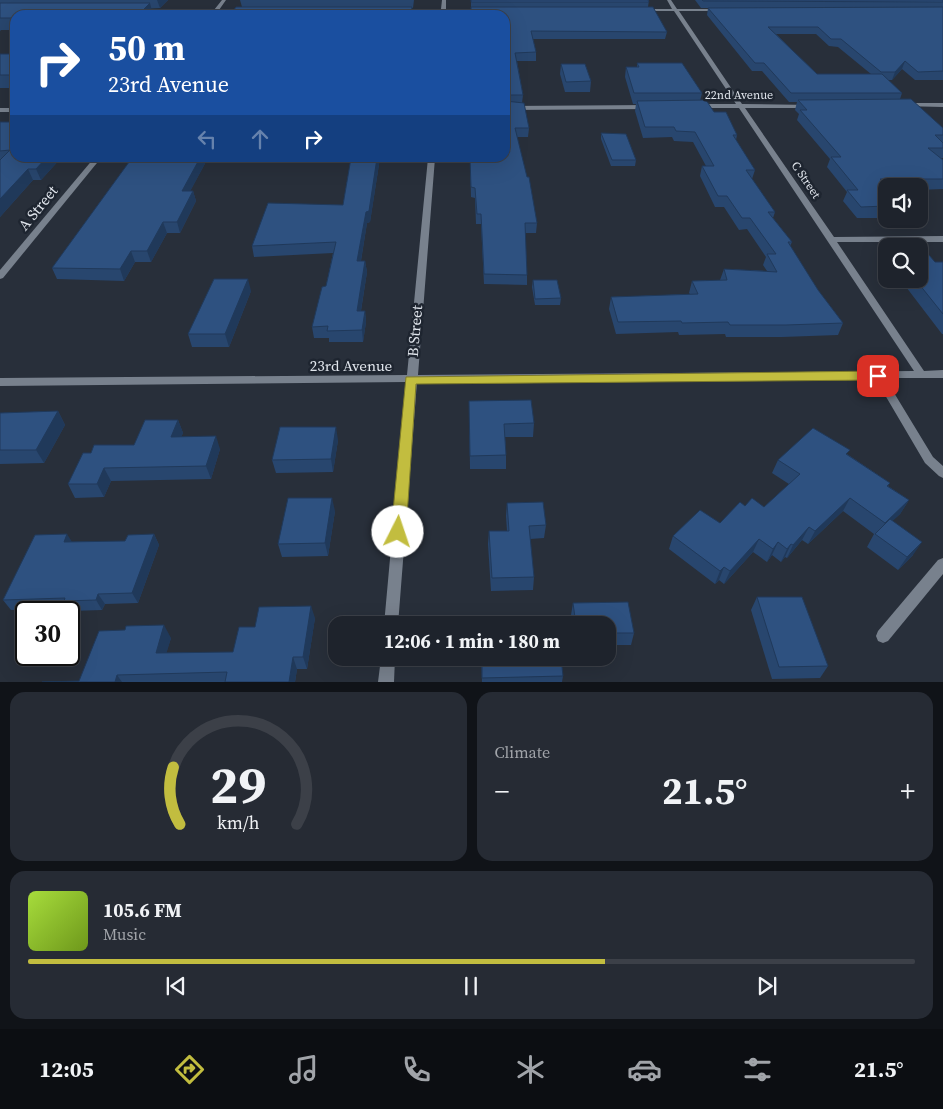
<!DOCTYPE html>
<meta charset="utf-8">
<style>
:root{--surface:#1e232c;--page:#262b34;--text:#f1f3f6;--muted:#a1a4a9;--line:#3c4048;--accent:#c2bd3f}
body{margin:0;font-family:"Source Serif 4",serif;background:var(--page);color:var(--text);height:100vh;display:flex;flex-direction:column;font-size:19px;white-space:nowrap}
*{box-sizing:border-box;margin:0}
p{font-size:16px;color:var(--muted)}
.icon{flex:none;width:28px;height:28px;fill:none;stroke:currentColor;stroke-width:2;stroke-linecap:round;stroke-linejoin:round}
.map{position:relative;height:682px;overflow:hidden}
.drawer{display:flex;flex-direction:column;gap:10px;padding:10px;background:#101318;flex:1}
.drawer>*{flex:none}
.hud{position:absolute;left:10px;top:10px;width:500px;height:152px;border-radius:15px;box-shadow:0 5px 20px #0002,0 0 0 1px var(--line);background:#1a4fa0;color:#fff;overflow:hidden}
.buttons{position:absolute;left:878px;top:178px;display:grid;gap:10px}
.buttons a{display:grid;place-items:center;width:50px;height:50px;border-radius:10px;background:var(--surface);box-shadow:0 5px 20px #0002,0 0 0 1px var(--line);font-size:25px}
.speed{position:absolute;left:15px;top:601px;display:flex;gap:10px;font-size:25px;font-weight:700;text-align:center}
.speed>*{display:grid;place-content:center;width:65px;height:65px;border-radius:50%;background:var(--surface);box-shadow:0 5px 20px #0002,0 0 0 1px var(--line);line-height:1}
.speed .limit{border:2px solid #111;border-radius:8px;background:#fff;color:#111}
.pin{position:absolute;display:grid;place-items:center;width:42px;height:42px;color:#fff;margin:-21px;border-radius:10px;box-shadow:0 2px 8px #0006}
.me{position:absolute;width:55px;margin:-28px;rotate:4deg;stroke-linejoin:round;filter:drop-shadow(0 0 4px #0008)}
.turn{display:flex;align-items:center;gap:18px;height:105px;padding:0 15px;font-size:22px}
.turn .icon{width:65px;height:65px;stroke-width:2.5}
.turn b{display:block;font-size:35px;line-height:42px}
.lanes{display:flex;align-items:center;height:48px;padding:0 15px;background:#0003;justify-content:center;gap:25px;direction:ltr}
.lanes .off{opacity:.35}
.big{font-size:38px;font-weight:700;line-height:1.1}
.drawer .widget{flex:1;display:flex;flex-direction:column;justify-content:center;gap:8px;min-width:0;padding:0 18px;border-radius:15px;background:var(--page)}
.drawer .dial{align-items:center;gap:0}
.dial svg{height:130px;overflow:visible;fill:none;stroke:var(--line);stroke-width:7;stroke-linecap:round;text-anchor:middle}
.dial text{fill:var(--text);stroke:none}
.song{display:flex;align-items:center;gap:15px}
.cover{width:60px;height:60px;border-radius:8px;background:linear-gradient(135deg,hsl(80 70% 55%),hsl(80 70% 35%))}
.played{height:5px;border-radius:2px;background:linear-gradient(90deg,var(--accent) 65%,var(--line) 65%)}
.keys{display:flex;justify-content:space-around;direction:ltr}
.heat{display:flex;justify-content:space-between;align-items:center;font-size:28px;direction:ltr}
.drawer .tiles{flex:1;display:grid;gap:10px;grid-template-columns:1fr 1fr}
.widget:last-child{grid-column:span 2}
.trip{position:absolute;left:328px;top:616px;width:288px;height:50px;border-radius:15px;background:var(--surface);box-shadow:0 5px 20px #0002,0 0 0 1px var(--line);font-weight:700;line-height:50px;text-align:center}
.menu{display:flex;height:80px;justify-content:space-around;align-items:center;background:#0c0e12;color:var(--muted)}
.menu .icon{width:35px;height:35px}
.menu .selected{color:var(--accent)}
.menu b{font-size:22px;color:var(--text)}
.map>svg:first-child{display:block}
.lines{fill:none;stroke-linecap:round;stroke-linejoin:round}
.street{fill:#78818d;fill-rule:evenodd}
.wall{fill:#28466e;fill-rule:evenodd}
.shaded-wall{fill:#20395a}
.building{fill:#2e5180;stroke:#20395a}
.route{fill:#c2bd3f;stroke:#7e7b29}
.labels{text-anchor:middle;stroke-width:5;stroke-linejoin:round;paint-order:stroke}
.far-street-label{font-size:12px;fill:#e0e5ec;stroke:#1e2530}
.street-label{font-size:15px;fill:#e0e5ec;stroke:#1e2530}
</style>
<div class="map">
<svg width="943" height="682" viewBox="0 0 943 682">
<rect width="100%" height="100%" fill="#282f3a"/>
<g class="lines">
<g class="street">
<polygon points="222,0 226,0 219,10 245,10 247,11 245,12 217,13 215,15 211,15 211,13 139,13 137,12 139,11 214,10"/>
<polygon points="442,0 446,0 446,9 485,9 487,10 485,11 446,12 445,15 441,15 441,12 399,12 397,11 399,10 441,9"/>
<polygon points="667,0 671,0 677,9 722,9 720,11 679,11 742,104 812,105 812,107 810,108 745,108 834,237 943,236 943,242 837,242 924,371 943,370 943,378 885,378 933,457 943,466 943,478 939,476 925,463 875,378 417,382 398,625 384,625 406,382 0,386 0,378 407,375 428,158 435,158 418,375 914,371 739,108 697,108 694,106 697,104 736,104 674,11 642,11 640,10 642,9 672,9"/>
<polygon points="904,103 943,103 943,107 902,106 902,104"/>
<polygon points="505,106 650,105 653,107 650,109 505,110"/>
<rect x="0" y="108" width="15" height="4"/>
<polygon points="94,158 101,158 3,278 0,279 0,270"/>
<polygon points="943,558 943,574 888,641 883,643 878,641 876,636 878,631 938,560"/>
<polygon points="381,658 395,658 394,682 378,682"/>
</g>
</g>
<g class="wall">
<polygon points="0,0 168,0 160,8 15,15 15,30 1,30 0,31"/>
<polygon points="240,0 414,0 413,8 412,8 412,15 242,7"/>
<polygon points="471,0 649,0 648,7 667,32 665,39 533,39 536,52 536,61 517,61 523,95 522,103 529,128 528,137 517,137 537,223 536,233 525,233 527,275 527,285 484,284 481,224 476,224 475,198 471,197 470,158 471,8"/>
<path d="M695,0H943V80H915L902,69L892,80H888L902,93L900,99L943,128V158H941L943,160V189L919,190V186H886V218H857L843,201L847,192L827,167L830,159L797,120L799,114L795,110L797,102H789L762,71H752L707,15L708,8H701ZM776,34H816L829,46L838,47L871,74H817Z"/>
<rect x="0" y="54" width="15" height="34"/>
<polygon points="637,63 702,93 700,101 714,112 737,135 736,140 755,170 752,179 775,212 773,218 792,242 790,246 818,290 843,323 838,335 782,337 726,337 725,334 679,335 678,332 616,334 609,309 611,297 690,294 689,293 692,281 720,280 724,269 767,271 763,265 766,257 747,229 739,230 724,207 715,207 700,176 702,166 706,166 693,142 674,141 672,137 643,138 635,111 636,104 633,104 625,77 626,67 637,67"/>
<polygon points="561,64 591,81 590,92 565,92 560,74"/>
<polygon points="0,122 61,158 41,180 33,180 0,217"/>
<polygon points="601,133 636,160 635,166 611,166 601,139"/>
<polygon points="132,158 225,158 208,158 190,191 193,191 196,201 180,233 167,233 151,262 135,262 124,281 57,279 52,268"/>
<polygon points="335,158 334,158 380,158 370,222 367,223 361,261 365,261 367,272 361,311 365,311 366,322 363,342 329,342 329,338 314,338 312,327 326,286 333,253 254,257 252,246 343,205 351,158"/>
<polygon points="935,262 943,262 943,334 942,334 900,279 919,279"/>
<polygon points="533,280 561,298 560,305 535,305 532,287"/>
<polygon points="251,291 229,347 192,347 188,334"/>
<polygon points="469,401 534,423 533,437 505,437 506,455 506,469 470,469"/>
<polygon points="58,411 65,425 44,463 0,464 0,413"/>
<polygon points="178,420 183,433 181,437 220,449 211,479 111,481 104,497 75,498 68,484 91,453 134,445"/>
<polygon points="338,440 333,472 276,473 272,460"/>
<polygon points="847,454 890,483 888,486 909,500 900,514 892,521 913,555 898,570 867,547 874,534 843,511 808,544 802,540 787,558 785,557 781,562 772,555 767,562 753,552 724,584 719,580 715,584 669,549 673,536 720,523 745,506 764,507 789,484 772,473 778,460"/>
<polygon points="507,503 546,525 544,538 530,539 534,577 533,590 491,591 488,544 489,531 507,531 506,516"/>
<polygon points="335,511 328,556 282,557 278,544"/>
<polygon points="154,534 159,545 138,603 105,604 102,610 71,611 70,609 11,610 3,600 72,542 125,541"/>
<polygon points="757,597 828,666 820,678 772,679 751,610"/>
<polygon points="573,603 634,633 631,645 606,645 606,625 572,625 571,615"/>
<polygon points="315,618 307,669 297,669 295,682 42,682 79,681 171,638 166,653 233,652 255,627"/>
<polygon points="481,658 561,658 563,676 562,682 482,682"/>
</g>
<g class="shaded-wall">
<polygon points="157,0 168,0 160,8"/>
<polygon points="150,3 153,15 138,15"/>
<polygon points="905,61 902,69 892,80 895,72"/>
<polygon points="46,158 61,158 41,180 36,169"/>
<polygon points="200,158 208,158 185,201 182,191"/>
<polygon points="377,158 380,158 370,222 367,223 359,272 357,261 366,212"/>
<polygon points="28,169 33,180 0,217 0,199"/>
<polygon points="193,191 196,201 180,233 177,222"/>
<polygon points="163,222 167,233 151,262 147,251"/>
<polygon points="131,251 135,262 124,281 120,269"/>
<polygon points="365,261 367,272 359,322 357,311"/>
<polygon points="248,279 251,291 229,347 225,334"/>
<polygon points="365,311 366,322 363,342 362,330"/>
<polygon points="58,411 65,425 44,463 36,450"/>
<polygon points="178,420 183,433 176,450 171,437"/>
<polygon points="336,427 338,440 333,472 331,459"/>
<polygon points="216,436 220,449 211,479 206,466"/>
<polygon points="104,468 111,481 104,497 97,484"/>
<polygon points="332,498 335,511 328,556 325,543"/>
<polygon points="850,498 843,511 808,544 815,531"/>
<polygon points="909,500 900,514 877,536 885,523"/>
<polygon points="809,527 802,540 787,558 793,545"/>
<polygon points="67,534 74,545 64,542"/>
<polygon points="154,534 159,545 138,603 132,593"/>
<polygon points="759,539 753,552 724,584 730,571"/>
<polygon points="778,542 772,555 767,562 773,549"/>
<polygon points="922,542 913,555 898,570 907,557"/>
<polygon points="791,544 785,557 781,562 787,549"/>
<polygon points="724,567 719,580 715,584 720,571"/>
<polygon points="98,594 105,604 102,610 96,600"/>
<polygon points="311,606 315,618 307,669 303,657"/>
<polygon points="164,625 171,638 163,665 156,653"/>
<polygon points="293,657 297,669 295,682 289,682"/>
<polygon points="117,675 122,682 115,682"/>
</g>
<g class="building">
<polygon points="471,0 648,0 649,2 471,2"/>
<polygon points="702,0 943,0 943,2 703,1"/>
<polygon points="0,3 150,3 138,15 15,15 15,18 0,18"/>
<polygon points="236,7 412,7 411,15 230,15"/>
<polygon points="471,7 653,7 667,32 531,31 536,52 515,53 523,95 505,95 505,96 505,15 471,15"/>
<polygon points="943,7 943,71 918,72 905,61 895,72 881,72 841,39 831,39 818,27 768,27 817,74 882,74 902,93 791,93 764,63 755,63 708,8"/>
<rect x="0" y="54" width="15" height="21"/>
<polygon points="637,63 682,63 702,93 634,93 626,67 639,67"/>
<polygon points="561,64 585,64 591,81 566,82"/>
<polygon points="911,99 943,128 943,135 935,135 943,143 943,148 928,148 943,160 943,179 880,179 887,186 886,206 861,207 847,190 858,190 831,157 841,157 800,110 807,110 798,100"/>
<polygon points="706,100 714,112 726,112 737,135 733,135 755,170 746,170 775,212 768,212 792,242 788,242 818,290 843,323 786,325 730,325 728,322 682,323 681,321 618,322 611,297 698,294 692,281 727,280 724,269 777,272 767,254 776,254 750,218 742,218 727,196 718,196 702,166 714,166 695,132 676,131 674,127 645,127 637,101"/>
<polygon points="505,101 524,103 529,128 515,128 527,177 529,177 537,223 525,223 527,275 484,274 481,214 477,214 475,188 471,187 470,158 505,158"/>
<polygon points="0,122 15,122 15,158 46,158 36,169 28,169 0,199 0,160 10,150 0,151"/>
<polygon points="601,133 626,134 636,160 612,160"/>
<polygon points="132,158 200,158 182,191 193,191 177,222 163,222 147,251 131,251 120,269 52,268"/>
<polygon points="351,158 377,158 369,211 366,212 357,261 365,261 357,311 365,311 362,330 327,331 328,326 312,327 322,287 326,286 336,242 252,246 268,203 343,205"/>
<polygon points="919,255 929,255 935,262 943,262 943,314 915,279 919,279"/>
<polygon points="214,279 248,279 225,334 188,334"/>
<polygon points="533,280 557,280 561,298 535,299"/>
<polygon points="531,400 534,423 504,424 506,455 470,456 469,401"/>
<polygon points="58,411 36,450 0,450 0,413"/>
<polygon points="145,420 178,420 171,437 216,436 206,466 104,468 97,484 68,484 83,453 91,453 94,445 134,445"/>
<polygon points="280,427 336,427 331,459 272,460"/>
<polygon points="813,428 850,450 846,454 890,483 887,486 909,500 885,523 850,498 815,531 809,527 793,545 791,544 787,549 778,542 773,549 759,539 730,571 724,567 720,571 673,536 700,510 720,523 740,502 745,506 752,498 764,507 800,474 778,460"/>
<polygon points="288,498 332,498 325,543 278,544"/>
<polygon points="543,502 546,525 529,526 534,577 492,578 489,531 509,531 507,503"/>
<polygon points="890,519 922,542 907,557 875,534"/>
<polygon points="67,534 64,542 125,541 128,535 154,534 132,593 98,594 96,600 64,601 65,598 3,600 35,535"/>
<polygon points="757,597 802,597 828,666 779,667"/>
<polygon points="628,602 634,633 606,633 606,625 576,625 573,603"/>
<polygon points="311,606 303,657 293,657 289,682 225,682 227,672 117,675 115,682 42,682 79,681 99,631 125,630 126,626 164,625 156,653 233,652 239,627 255,627 259,607"/>
<polygon points="482,658 561,658 563,676 482,678"/>
</g>
<polygon class="route" points="878,371 884,376 878,380 416,384 406,532 404,536 398,538 393,536 391,532 406,377"/>
<g class="labels">
<g class="far-street-label">
<text x="739" y="99">22nd Avenue</text>
<text transform="translate(806 180) rotate(56)" y="4">C Street</text>
</g>
<g class="street-label">
<text transform="translate(38 208) rotate(-51)" y="5">A Street</text>
<text transform="translate(415 331) rotate(-85)" y="5">B Street</text>
<text x="351" y="371">23rd Avenue</text>
</g>
</g>
</svg>
<div class="buttons">
<a><svg class="icon" aria-label="sound" viewBox="0 0 24 24"><path d="M4 9h4l5-4v14l-5-4H4zM17 9q2 3 0 6"/></svg></a>
<a><svg class="icon" aria-label="search" viewBox="0 0 24 24"><circle cx="10" cy="10" r="6"/><path d="M15 15l6 6"/></svg></a>
</div>
<div class="speed"><div class="limit">30</div></div>
<div class="pin" style="left:878px;top:376px;background:#d93025"><svg class="icon" aria-label="arrive" viewBox="0 0 24 24"><path d="M6 21V4h12l-3 4 3 4H6"/></svg></div>
<svg class="me" style="left:398px;top:532px" viewBox="-20 -20 40 40"><circle r="19" fill="#fff"/><path d="M0-13L10 11 0 6-10 11z" fill="#c2bd3f"/></svg>
<div class="trip">12:06 · 1 min · 180 m</div>
<div class="hud">
<div class="turn"><svg class="icon" aria-label="right" viewBox="0 0 24 24"><path d="M7 20v-9h11M14 6l5 5-5 5"/></svg><div><b>50 m</b>23rd Avenue</div></div>
<div class="lanes"><svg class="icon off" aria-label="left" viewBox="0 0 24 24"><path d="M17 20v-9H6M10 6l-5 5 5 5"/></svg><svg class="icon off" aria-label="ahead" viewBox="0 0 24 24"><path d="M12 20V5M6 11l6-6 6 6"/></svg><svg class="icon" aria-label="right" viewBox="0 0 24 24"><path d="M7 20v-9h11M14 6l5 5-5 5"/></svg></div>
</div>
</div>
<section class="drawer">
<div class="tiles">
<div class="widget dial"><svg viewBox="0 0 100 80">
<path d="M14 69A42 42 0 1 1 86 69"/>
<path d="M14 69A42 42 0 0 1 10 34" stroke="#c2bd3f"/>
<text x="50" y="56" font-size="32" font-weight="700">29</text>
<text x="50" y="72" font-size="11">km/h</text>
</svg></div>
<div class="widget"><p>Climate</p>
<div class="heat"><a>−</a><b class="big">21.5°</b><a>+</a></div>
</div>
<div class="widget">
<div class="song"><i class="cover"></i><div><b>105.6 FM</b><p>Music</p></div></div>
<div class="played"></div>
<div class="keys"><svg class="icon" aria-label="previous" viewBox="0 0 24 24"><path d="M18 5L8 12l10 7zM5 5v14"/></svg><svg class="icon" aria-label="pause" viewBox="0 0 24 24"><path d="M8 5v14M16 5v14"/></svg><svg class="icon" aria-label="next" viewBox="0 0 24 24"><path d="M6 5l10 7-10 7zM19 5v14"/></svg></div>
</div>
</div>
</section>
<nav class="menu">
<b>12:05</b>
<svg class="icon selected" aria-label="directions" viewBox="0 0 24 24"><path d="M12 3l9 9-9 9-9-9zM9 14v-3h6M13 9l2 2-2 2"/></svg>
<svg class="icon" aria-label="music" viewBox="0 0 24 24"><path d="M9 18V5l10-2v13"/><circle cx="6" cy="18" r="3"/><circle cx="16" cy="16" r="3"/></svg>
<svg class="icon" aria-label="phone" viewBox="0 0 24 24"><path d="M5 4h4l2 5-3 2q2 4 5 5l2-3 5 2v4C11 20 4 13 5 4z"/></svg>
<svg class="icon" aria-label="climate" viewBox="0 0 24 24"><path d="M12 3v18M4 7l16 10M4 17L20 7"/></svg>
<svg class="icon" aria-label="car" viewBox="0 0 24 24"><path d="M5 17H2v-5l4-1 3-4h7l3 4 3 1v5h-3M9 17h6M6 11h13"/><circle cx="7" cy="17" r="2"/><circle cx="17" cy="17" r="2"/></svg>
<svg class="icon" aria-label="filters" viewBox="0 0 24 24"><path d="M4 7h16M4 17h16"/><circle cx="9" cy="7" r="2"/><circle cx="15" cy="17" r="2"/></svg>
<b>21.5°</b>
</nav>
